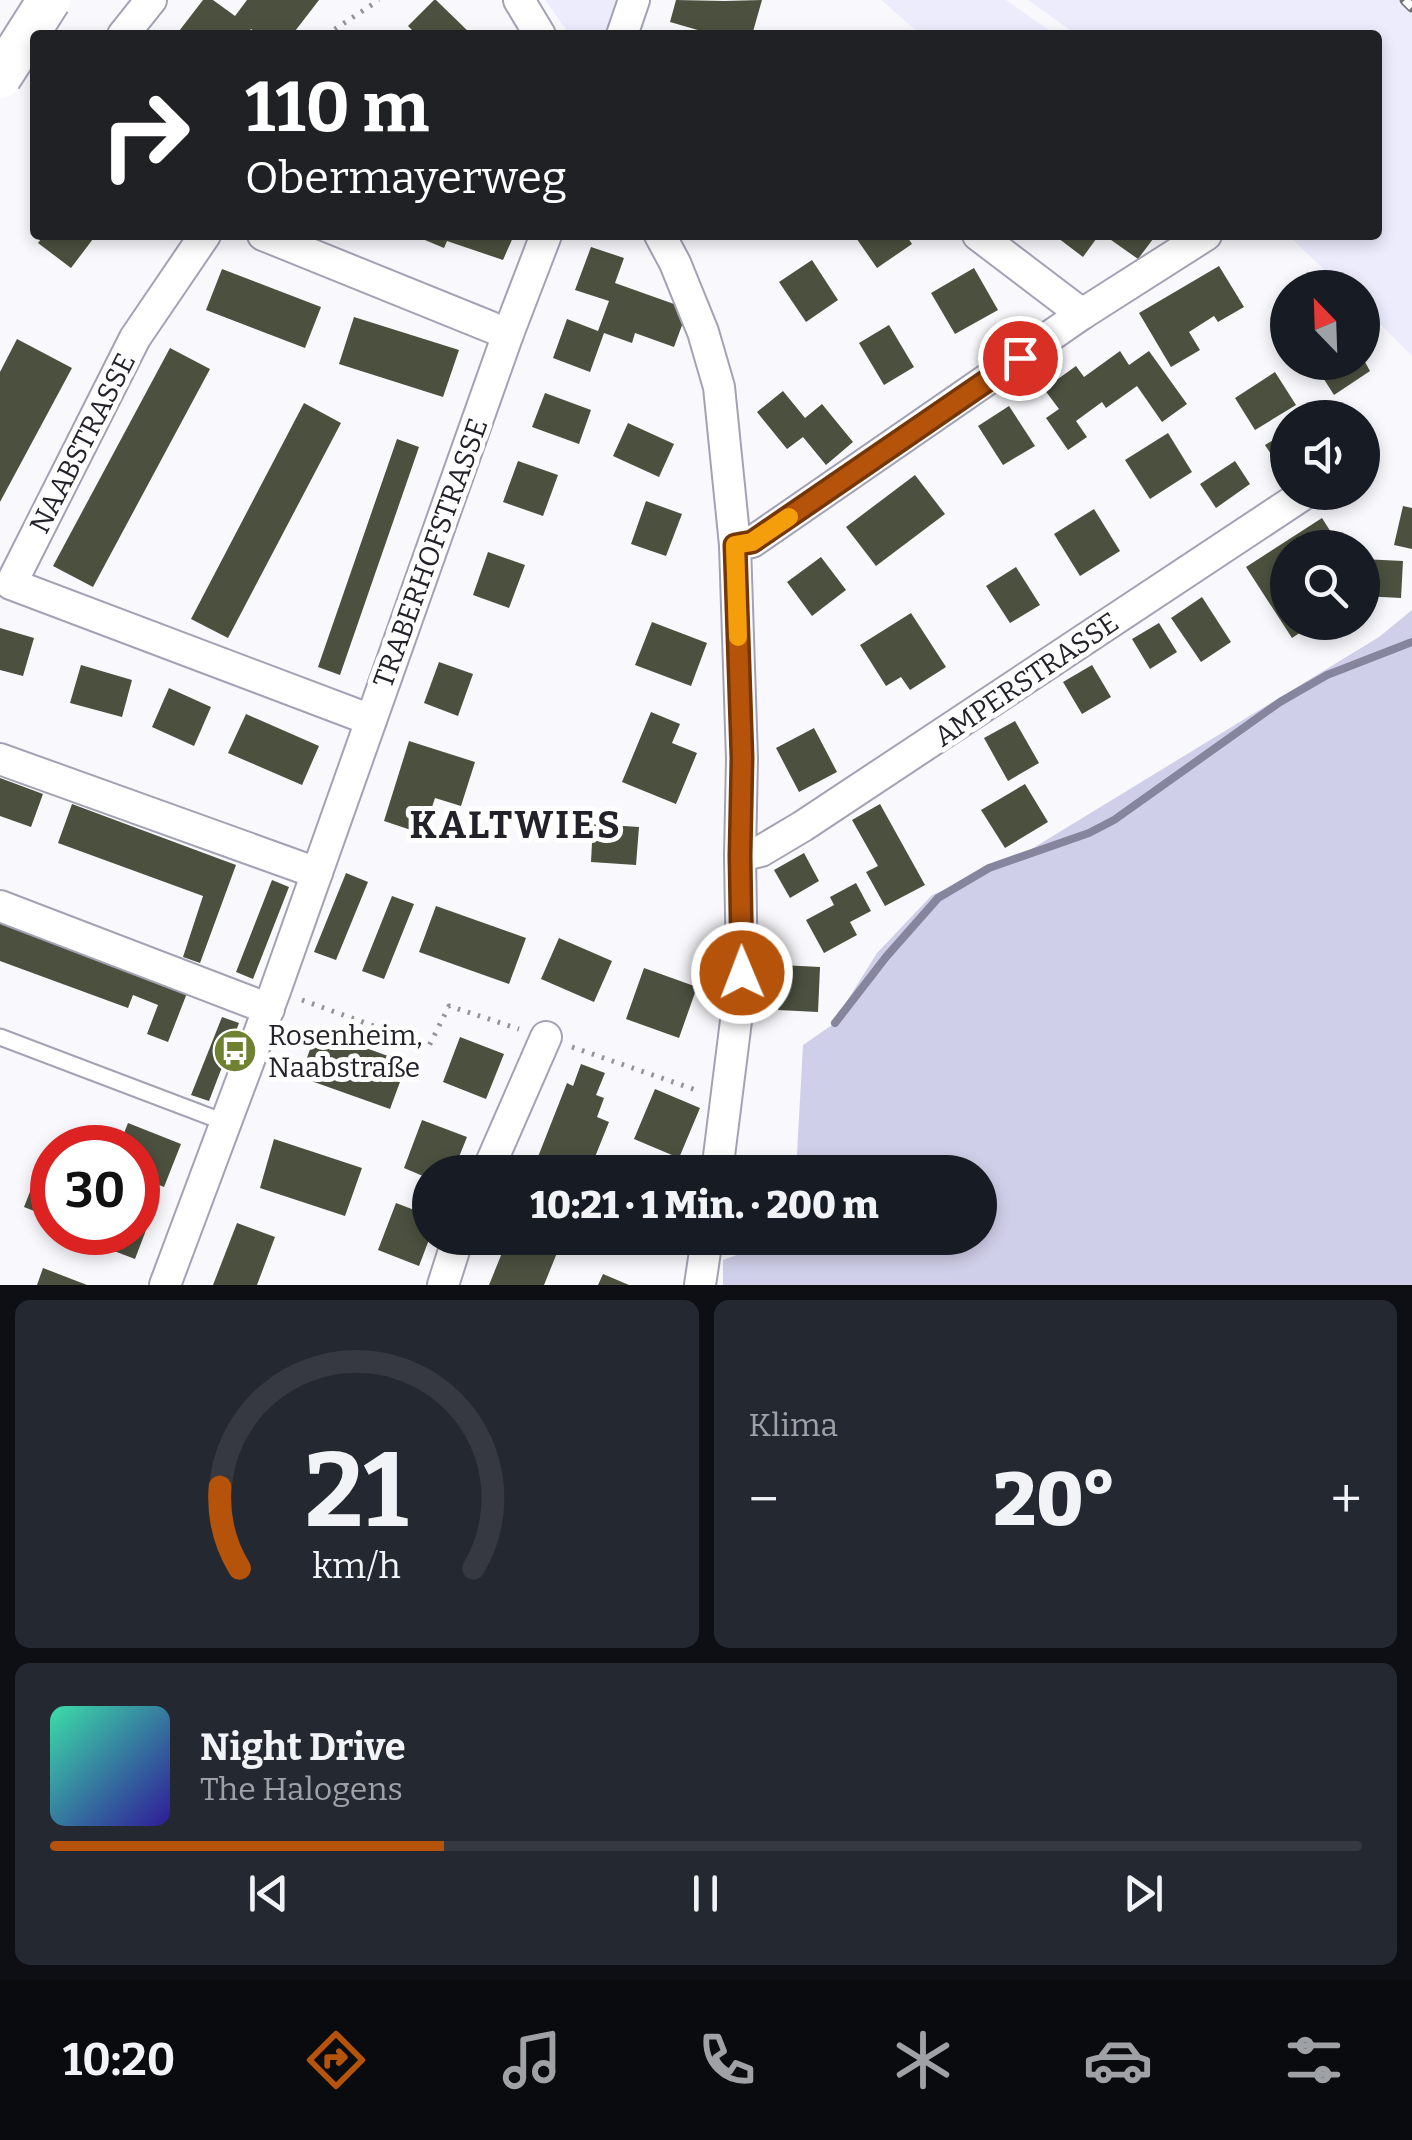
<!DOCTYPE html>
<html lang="de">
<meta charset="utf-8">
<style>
:root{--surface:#171b24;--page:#242831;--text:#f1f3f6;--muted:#9ea1a6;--line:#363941;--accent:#b45309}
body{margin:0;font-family:Bitter,serif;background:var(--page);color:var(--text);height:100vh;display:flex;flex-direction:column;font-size:38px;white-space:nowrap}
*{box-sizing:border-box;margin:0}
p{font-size:32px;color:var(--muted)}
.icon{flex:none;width:55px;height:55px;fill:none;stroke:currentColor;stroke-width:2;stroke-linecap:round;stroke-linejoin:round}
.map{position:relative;height:1285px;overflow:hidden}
.sheet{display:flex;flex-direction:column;gap:15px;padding:15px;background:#0d0f14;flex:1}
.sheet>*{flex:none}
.guide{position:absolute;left:30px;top:30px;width:1352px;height:210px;border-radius:10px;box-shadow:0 5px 15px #0003;background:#202124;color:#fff;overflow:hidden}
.needle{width:65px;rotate:337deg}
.buttons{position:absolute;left:1270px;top:270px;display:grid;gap:20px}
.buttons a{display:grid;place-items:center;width:110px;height:110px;border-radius:50%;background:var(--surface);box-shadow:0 5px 15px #0003;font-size:50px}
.speed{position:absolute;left:30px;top:1125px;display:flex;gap:20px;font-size:50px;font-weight:700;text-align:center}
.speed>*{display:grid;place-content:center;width:130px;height:130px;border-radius:50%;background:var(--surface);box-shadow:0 5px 15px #0003;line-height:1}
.speed .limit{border:15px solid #d22;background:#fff;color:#111}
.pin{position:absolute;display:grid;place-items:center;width:85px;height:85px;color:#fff;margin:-42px;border:5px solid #fff;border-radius:50%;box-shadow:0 2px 10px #0007}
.me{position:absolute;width:110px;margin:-55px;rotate:359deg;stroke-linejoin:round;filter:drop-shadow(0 0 8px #0008)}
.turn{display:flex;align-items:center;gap:35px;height:210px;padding:0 50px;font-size:45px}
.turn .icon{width:130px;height:130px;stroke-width:2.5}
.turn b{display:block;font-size:70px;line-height:85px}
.big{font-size:75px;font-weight:800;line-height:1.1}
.sheet .widget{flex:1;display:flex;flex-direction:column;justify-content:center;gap:15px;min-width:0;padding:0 35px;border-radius:15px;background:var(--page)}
.sheet .dial{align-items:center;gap:0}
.dial svg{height:260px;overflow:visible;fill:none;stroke:var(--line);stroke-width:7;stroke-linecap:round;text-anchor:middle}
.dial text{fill:var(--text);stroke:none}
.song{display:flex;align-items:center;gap:30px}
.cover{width:120px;height:120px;border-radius:15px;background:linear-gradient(135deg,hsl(160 70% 55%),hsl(250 70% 35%))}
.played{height:10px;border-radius:5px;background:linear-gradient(90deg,var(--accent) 30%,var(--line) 30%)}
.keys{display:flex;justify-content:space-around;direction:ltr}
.heat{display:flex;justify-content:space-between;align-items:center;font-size:55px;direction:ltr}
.sheet .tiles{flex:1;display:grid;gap:15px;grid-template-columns:1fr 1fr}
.widget:last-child{grid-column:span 2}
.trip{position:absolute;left:412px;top:1155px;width:585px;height:100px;border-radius:50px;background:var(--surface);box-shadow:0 5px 15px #0003;font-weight:800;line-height:100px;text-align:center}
.tab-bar{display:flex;height:160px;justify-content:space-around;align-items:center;background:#090b0e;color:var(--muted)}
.tab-bar .icon{width:70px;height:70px}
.tab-bar .active{color:var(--accent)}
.tab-bar b{font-size:45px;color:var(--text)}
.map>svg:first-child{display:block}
.built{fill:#edecfd}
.green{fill:#d0cfe9}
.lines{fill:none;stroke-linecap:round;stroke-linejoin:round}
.stream{stroke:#86859e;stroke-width:8}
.building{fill:#4b503f}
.lane-casing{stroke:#a3a2b5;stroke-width:19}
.street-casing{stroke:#a3a2b5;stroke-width:34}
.path{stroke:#939298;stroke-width:5;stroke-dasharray:2.5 8;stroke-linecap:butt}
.lane{stroke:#fff;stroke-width:15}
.street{stroke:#fff;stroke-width:30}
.rail-casing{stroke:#737379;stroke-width:11}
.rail{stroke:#fff;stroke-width:8;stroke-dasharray:22;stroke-linecap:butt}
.secondary-bridge-casing{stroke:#a3a2b5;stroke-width:46;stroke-linecap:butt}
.secondary-bridge{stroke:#fff;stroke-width:42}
.route-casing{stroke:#753606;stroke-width:25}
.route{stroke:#b45309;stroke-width:18}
.slow{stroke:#f59e0b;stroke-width:18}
.labels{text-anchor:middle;stroke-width:10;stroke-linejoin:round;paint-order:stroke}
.street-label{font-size:28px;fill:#23222a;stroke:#fff}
.poi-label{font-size:28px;fill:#23222a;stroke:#fff;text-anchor:start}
.district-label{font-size:38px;font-weight:bold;letter-spacing:2.5px;fill:#23222a;stroke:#fff}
</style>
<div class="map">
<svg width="1412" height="1285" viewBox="0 0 1412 1285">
<rect width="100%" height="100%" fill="#f9f9fd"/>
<g class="built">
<polygon points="545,0 623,0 609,35 570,35"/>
<polygon points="881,0 1006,0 1056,35 921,35"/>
<polygon points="1028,0 1412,0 1412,356 1363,307 1362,288 1342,287 1288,235 1378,235 1378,35 1077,35"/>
</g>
<polygon class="green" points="1412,610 1412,1285 723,1285 723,1260 782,1238 980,1238 980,1172 796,1172 803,1045 832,1025 877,953 932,895 1015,859 1379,637"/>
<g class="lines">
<polyline class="stream" points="835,1023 886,957 938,898 989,868 1089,833 1114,820 1280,702 1327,675 1412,642"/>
</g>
<g class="building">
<polygon points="203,0 213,0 235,16 247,0 319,0 292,35 260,35 251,29 247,35 176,35"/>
<polygon points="434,0 436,0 472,35 417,35 408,26"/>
<polygon points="676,0 724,1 762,0 752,35 715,35 670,22"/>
<polygon points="44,235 96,235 71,268 38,243"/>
<polygon points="413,235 514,235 503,260 447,241 444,248"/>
<polygon points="854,235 906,235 912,244 877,268"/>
<polygon points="1054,235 1099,235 1083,257"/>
<polygon points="1104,235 1156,235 1138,259"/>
<polygon points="591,247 624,258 615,283 688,309 674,347 635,333 632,343 604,333 590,372 553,358 567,319 598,331 609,301 575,290"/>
<polygon points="812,260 838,300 806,322 779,282"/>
<polygon points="1219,266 1244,307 1218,322 1214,316 1189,332 1200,350 1171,367 1139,313"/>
<polygon points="974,268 998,310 955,334 931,293"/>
<polygon points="222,269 321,307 305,348 206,310"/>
<polygon points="354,317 459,350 443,397 339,364"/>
<polygon points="889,325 914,367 884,385 859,343"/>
<polygon points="17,339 72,368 0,502 0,372"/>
<polygon points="170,348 210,369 93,587 53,566"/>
<polygon points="1120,351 1129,365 1149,351 1187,404 1162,422 1137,386 1106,408 1102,402 1076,421 1087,437 1068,450 1046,418 1059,409 1044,389 1076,366 1084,377"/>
<polygon points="1313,362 1365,362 1370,371 1334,395"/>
<polygon points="1275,372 1296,405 1255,430 1235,398"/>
<polygon points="783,391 805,418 822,404 853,442 826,465 803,437 787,449 757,412"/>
<polygon points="545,393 591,410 579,444 532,427"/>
<polygon points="304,403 341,423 228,638 191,619"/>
<polygon points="1009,406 1035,446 1003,465 978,426"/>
<polygon points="628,423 674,444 659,477 613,456"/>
<polygon points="1288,431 1288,468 1282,471 1265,445"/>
<polygon points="1168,433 1192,472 1150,499 1125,460"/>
<polygon points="397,439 419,447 340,675 318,667"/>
<polygon points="518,461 558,475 543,516 503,502"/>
<polygon points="1235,461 1250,484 1216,508 1200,484"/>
<polygon points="915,475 945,514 876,566 846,527"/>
<polygon points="646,501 682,514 666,556 631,544"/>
<polygon points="1403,506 1412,508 1412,549 1394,545"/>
<polygon points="1094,509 1120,551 1080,576 1054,534"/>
<polygon points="1322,518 1341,548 1288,548 1288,622 1316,622 1292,638 1246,567"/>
<polygon points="488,552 525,565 509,608 473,595"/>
<polygon points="821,557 846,590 812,616 787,582"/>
<polygon points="1362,559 1403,561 1401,598 1362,596"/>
<polygon points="1016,567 1040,605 1010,623 986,586"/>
<polygon points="1202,597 1231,642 1201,662 1171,618"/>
<polygon points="911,613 946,667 910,690 901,677 886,686 860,645"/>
<polygon points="652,622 707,643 691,686 635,665"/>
<polygon points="1159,623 1177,652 1150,669 1132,639"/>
<polygon points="0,628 34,638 23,676 0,670"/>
<polygon points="439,662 473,674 458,716 424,703"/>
<polygon points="81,665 132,680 122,717 70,703"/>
<polygon points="1092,665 1111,697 1082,714 1063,682"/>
<polygon points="169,688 211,707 194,746 152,727"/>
<polygon points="651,712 680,724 672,743 697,753 676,804 622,782"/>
<polygon points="246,714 319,746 302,785 228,753"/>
<polygon points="1015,721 1039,763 1008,781 984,738"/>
<polygon points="814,728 837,772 799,792 776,748"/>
<polygon points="409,741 475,762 461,806 435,798 423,834 384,821"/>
<polygon points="0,778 43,794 31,827 0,816"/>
<polygon points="1025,784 1048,822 1005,848 981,810"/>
<polygon points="72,804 236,865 200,963 183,957 203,896 58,843"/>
<polygon points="880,804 925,885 885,906 866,872 878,866 852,820"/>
<polygon points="593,824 639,827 636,865 591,862"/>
<polygon points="804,853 819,881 790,898 774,870"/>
<polygon points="346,873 368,882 336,960 314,952"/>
<polygon points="272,880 289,887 253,979 236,972"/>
<polygon points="856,883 871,911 850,922 857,935 824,953 806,920 834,905 830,897"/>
<polygon points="392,896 414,904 384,979 362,971"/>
<polygon points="436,906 526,938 509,984 419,952"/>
<polygon points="0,918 189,988 168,1042 147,1034 158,1005 133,995 128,1008 0,961"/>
<polygon points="559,938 612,961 594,1002 541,979"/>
<polygon points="781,965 820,967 818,1012 778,1010"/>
<polygon points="644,968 697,987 679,1038 626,1019"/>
<polygon points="222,1017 239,1023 209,1101 191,1095"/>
<polygon points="317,1030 407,1063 390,1109 300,1077"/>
<polygon points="460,1037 504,1054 486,1099 443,1082"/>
<polygon points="581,1064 605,1073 596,1095 604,1098 597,1117 609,1122 589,1172 532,1172 567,1083 573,1086"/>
<polygon points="655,1089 700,1108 679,1158 634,1139"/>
<polygon points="422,1120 467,1137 453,1172 430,1172 430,1179 404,1168"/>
<polygon points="128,1123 181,1144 164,1187 138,1176 138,1148 118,1148"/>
<polygon points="274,1139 362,1168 345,1216 260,1188"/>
<polygon points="35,1179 52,1186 52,1218 24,1207"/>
<polygon points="396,1203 430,1216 430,1237 419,1266 378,1250"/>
<polygon points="138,1220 148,1225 135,1259 80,1238 82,1232 138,1232"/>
<polygon points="237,1223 275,1237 257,1285 213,1285"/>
<polygon points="508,1238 563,1238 544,1285 489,1285"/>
<polygon points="626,1238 668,1238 661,1252"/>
<polygon points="43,1268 87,1285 37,1285"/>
<polygon points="603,1274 629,1285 598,1285"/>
</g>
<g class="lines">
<g class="lane-casing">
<polyline id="lane" points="0,1037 224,1122"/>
</g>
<g class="street-casing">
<g id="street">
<polyline points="519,0 540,35"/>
<polyline points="123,35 151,0"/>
<polyline points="622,35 634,0"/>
<polyline points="205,235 135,338 11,584 371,720"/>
<polyline points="263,235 508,334"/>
<polyline points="660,235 675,263 703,332 719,387 735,545 742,759 740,856 742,973 717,1172"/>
<polyline points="978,235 1082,314"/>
<polyline points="735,545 752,542 1082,314 1206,235"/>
<polyline points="0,759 317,873"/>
<polyline points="740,856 761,851 803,826 1307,492"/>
<polyline points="0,906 269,1009"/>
<polyline points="487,1172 546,1037"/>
<polyline points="165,1285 275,991 508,334 546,235"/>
<polyline points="443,1285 458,1238"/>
<polyline points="700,1285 707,1238"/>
</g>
</g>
<g class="path">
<polyline points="326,35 379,0"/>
<polyline points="302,1000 429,1046 449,1006 519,1029"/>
<polyline points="572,1047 699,1091"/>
</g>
<use href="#lane" class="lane"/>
<use href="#street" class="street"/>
<g class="rail-casing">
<polyline id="rail" points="1405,0 1412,7"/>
</g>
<use href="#rail" class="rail"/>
<g class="secondary-bridge-casing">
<polyline id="secondary-bridge" points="0,77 49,0"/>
</g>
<use href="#secondary-bridge" class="secondary-bridge"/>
</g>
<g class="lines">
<g class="route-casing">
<polyline id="route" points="742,973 740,856 742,758 735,545 752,542 1020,358"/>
</g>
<use href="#route" class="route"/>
<polyline class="slow" points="738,637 735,545 752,542 789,517"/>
</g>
<defs>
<g id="bus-disc" transform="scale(2.25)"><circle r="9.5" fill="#6e8232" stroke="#fff"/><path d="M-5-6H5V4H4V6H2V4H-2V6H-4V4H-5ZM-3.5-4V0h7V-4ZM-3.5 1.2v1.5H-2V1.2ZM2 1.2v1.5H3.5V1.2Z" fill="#fff"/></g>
</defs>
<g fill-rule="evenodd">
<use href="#bus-disc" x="235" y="1051"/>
</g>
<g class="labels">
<g class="street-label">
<text transform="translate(82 443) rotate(-63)" y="10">NAABSTRASSE</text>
<text transform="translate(430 553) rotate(-70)" y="10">TRABERHOFSTRASSE</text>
<text transform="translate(1026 679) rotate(-34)" y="10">AMPERSTRASSE</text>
</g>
<g class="poi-label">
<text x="268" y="1045">Rosenheim,<tspan x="268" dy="32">Naabstraße</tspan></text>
</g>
<g class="district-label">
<text x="516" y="838">KALTWIES</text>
</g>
</g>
</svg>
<div class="buttons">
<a><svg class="needle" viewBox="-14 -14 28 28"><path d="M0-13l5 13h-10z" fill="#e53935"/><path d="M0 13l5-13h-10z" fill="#9ea1a6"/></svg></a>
<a><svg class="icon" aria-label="sound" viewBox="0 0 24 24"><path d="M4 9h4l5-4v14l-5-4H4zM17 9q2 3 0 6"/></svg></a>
<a><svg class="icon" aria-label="search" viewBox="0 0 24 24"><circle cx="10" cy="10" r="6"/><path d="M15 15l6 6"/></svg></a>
</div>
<div class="speed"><div class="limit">30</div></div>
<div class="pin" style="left:1020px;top:358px;background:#d93025"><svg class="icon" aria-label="arrive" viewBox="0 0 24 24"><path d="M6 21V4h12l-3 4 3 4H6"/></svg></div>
<svg class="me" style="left:742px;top:973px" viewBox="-20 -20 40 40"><circle r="17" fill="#b45309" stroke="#fff" stroke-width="3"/><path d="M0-11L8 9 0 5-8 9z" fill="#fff"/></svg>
<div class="trip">10:21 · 1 Min. · 200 m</div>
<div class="guide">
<div class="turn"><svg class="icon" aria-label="right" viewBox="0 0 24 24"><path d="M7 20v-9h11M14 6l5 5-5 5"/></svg><div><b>110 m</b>Obermayerweg</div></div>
</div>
</div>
<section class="sheet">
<div class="tiles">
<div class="widget dial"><svg viewBox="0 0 100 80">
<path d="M14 69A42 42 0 1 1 86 69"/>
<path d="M14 69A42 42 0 0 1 8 44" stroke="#b45309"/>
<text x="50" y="56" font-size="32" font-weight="700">21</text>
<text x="50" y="72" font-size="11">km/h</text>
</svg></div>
<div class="widget"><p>Klima</p>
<div class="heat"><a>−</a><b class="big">20°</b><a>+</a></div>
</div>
<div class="widget">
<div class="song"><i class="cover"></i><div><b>Night Drive</b><p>The Halogens</p></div></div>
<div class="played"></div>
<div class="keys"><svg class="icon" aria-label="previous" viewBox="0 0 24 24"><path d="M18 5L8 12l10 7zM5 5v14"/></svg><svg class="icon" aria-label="pause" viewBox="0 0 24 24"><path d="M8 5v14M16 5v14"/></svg><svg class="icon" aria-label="next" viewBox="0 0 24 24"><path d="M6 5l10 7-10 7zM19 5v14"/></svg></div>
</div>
</div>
</section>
<nav class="tab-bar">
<b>10:20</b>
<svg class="icon active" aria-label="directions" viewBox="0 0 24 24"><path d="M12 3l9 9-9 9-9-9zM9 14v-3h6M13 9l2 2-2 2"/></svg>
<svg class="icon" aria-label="music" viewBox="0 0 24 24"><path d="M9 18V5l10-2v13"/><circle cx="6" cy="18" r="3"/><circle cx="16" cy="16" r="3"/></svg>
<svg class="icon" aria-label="phone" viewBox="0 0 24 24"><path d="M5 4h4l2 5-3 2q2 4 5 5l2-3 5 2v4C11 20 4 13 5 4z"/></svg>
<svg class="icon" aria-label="climate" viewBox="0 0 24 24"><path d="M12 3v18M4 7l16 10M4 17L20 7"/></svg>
<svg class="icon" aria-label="car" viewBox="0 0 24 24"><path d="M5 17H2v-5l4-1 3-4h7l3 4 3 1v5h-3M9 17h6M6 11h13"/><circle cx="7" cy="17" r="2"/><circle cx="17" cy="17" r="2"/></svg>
<svg class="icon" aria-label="filters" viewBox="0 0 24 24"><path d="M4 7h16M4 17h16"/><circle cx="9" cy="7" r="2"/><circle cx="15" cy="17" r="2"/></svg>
</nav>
